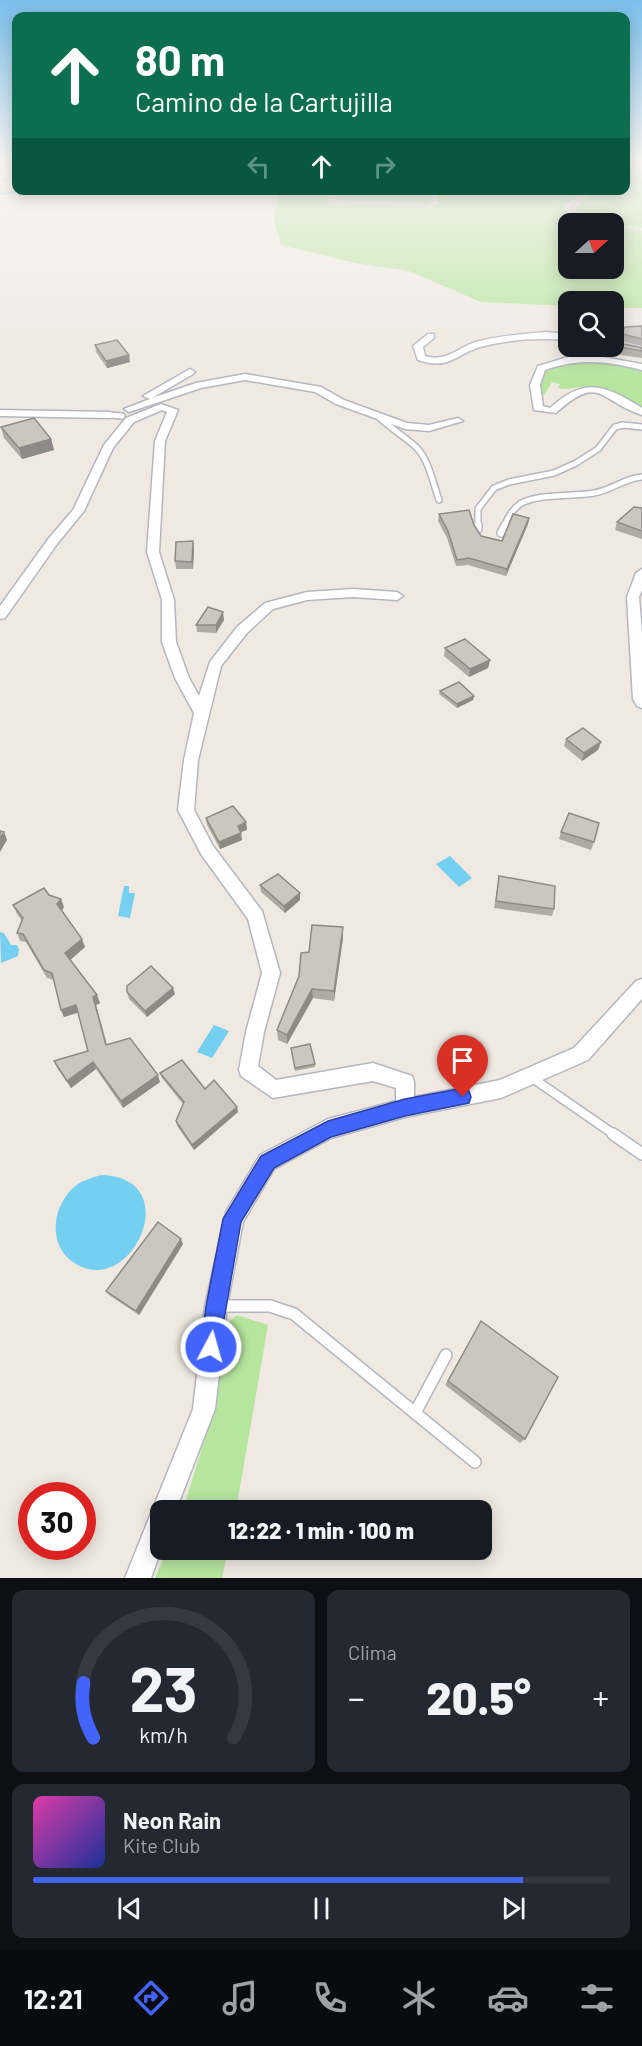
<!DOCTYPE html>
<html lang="es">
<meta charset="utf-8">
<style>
:root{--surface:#171b24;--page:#242831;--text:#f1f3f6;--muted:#9ea1a6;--line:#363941;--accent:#4264fb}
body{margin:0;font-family:Barlow,sans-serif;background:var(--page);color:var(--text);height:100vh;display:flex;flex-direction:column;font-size:22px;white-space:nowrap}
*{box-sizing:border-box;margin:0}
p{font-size:20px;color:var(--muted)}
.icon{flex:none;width:33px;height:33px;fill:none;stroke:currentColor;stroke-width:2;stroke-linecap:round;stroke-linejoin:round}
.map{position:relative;height:1578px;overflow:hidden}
.details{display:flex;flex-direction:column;gap:12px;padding:12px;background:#0d0f14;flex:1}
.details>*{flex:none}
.hud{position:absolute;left:12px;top:12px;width:618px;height:183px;border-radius:12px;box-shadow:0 3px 15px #0003;background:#0b6e4f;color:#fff;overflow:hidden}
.needle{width:39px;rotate:69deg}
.controls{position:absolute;left:558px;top:213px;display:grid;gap:12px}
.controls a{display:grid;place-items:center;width:66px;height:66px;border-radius:12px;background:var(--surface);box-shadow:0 3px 15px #0003;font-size:30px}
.speed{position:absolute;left:18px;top:1482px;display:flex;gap:12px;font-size:30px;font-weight:700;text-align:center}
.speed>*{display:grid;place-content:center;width:78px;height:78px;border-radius:50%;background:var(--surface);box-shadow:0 3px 15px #0003;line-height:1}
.speed .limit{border:9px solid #d22;background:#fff;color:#111}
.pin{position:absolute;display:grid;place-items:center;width:51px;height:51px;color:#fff;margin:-62px -26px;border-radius:50% 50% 50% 0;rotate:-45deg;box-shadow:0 0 6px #0007}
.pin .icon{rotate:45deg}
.me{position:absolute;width:66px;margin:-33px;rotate:6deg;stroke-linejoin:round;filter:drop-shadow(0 0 4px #0008)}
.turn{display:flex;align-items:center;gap:21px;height:126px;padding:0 24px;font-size:27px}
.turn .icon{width:78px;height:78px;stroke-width:2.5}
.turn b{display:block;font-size:42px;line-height:51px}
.lanes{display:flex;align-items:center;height:57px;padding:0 24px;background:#0003;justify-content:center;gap:30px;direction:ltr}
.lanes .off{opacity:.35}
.big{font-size:45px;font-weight:800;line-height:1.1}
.details .card{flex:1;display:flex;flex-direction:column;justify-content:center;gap:9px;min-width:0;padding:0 21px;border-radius:12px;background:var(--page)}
.details .dial{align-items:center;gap:0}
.dial svg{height:156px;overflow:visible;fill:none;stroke:var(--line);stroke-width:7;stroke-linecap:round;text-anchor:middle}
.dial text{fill:var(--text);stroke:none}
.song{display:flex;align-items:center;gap:18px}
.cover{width:72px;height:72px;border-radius:9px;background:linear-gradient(135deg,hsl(320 70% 55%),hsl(230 70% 35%))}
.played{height:6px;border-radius:3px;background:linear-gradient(90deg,var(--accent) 85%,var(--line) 85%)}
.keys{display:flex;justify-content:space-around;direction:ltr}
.heat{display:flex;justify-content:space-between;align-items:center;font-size:33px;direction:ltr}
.details .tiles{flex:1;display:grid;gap:12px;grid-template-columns:1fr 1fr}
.card:last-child{grid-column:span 2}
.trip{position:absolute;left:150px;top:1500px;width:342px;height:60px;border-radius:12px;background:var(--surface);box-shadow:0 3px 15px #0003;font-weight:800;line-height:60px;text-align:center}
.tab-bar{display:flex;height:96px;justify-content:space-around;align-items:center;background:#090b0e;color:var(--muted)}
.tab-bar .icon{width:42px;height:42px}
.tab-bar .active{color:var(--accent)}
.tab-bar b{font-size:27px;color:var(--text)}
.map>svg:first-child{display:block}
.green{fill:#b6e59e}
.water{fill:#75cff0}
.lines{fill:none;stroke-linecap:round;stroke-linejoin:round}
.stream{stroke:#75cff0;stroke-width:3}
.lane-far3-casing{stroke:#b4b7c1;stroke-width:8}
.lane-far2-casing{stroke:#b4b7c1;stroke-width:10}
.lane-far1-casing{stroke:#b4b7c1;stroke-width:11}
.lane-casing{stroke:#b4b7c1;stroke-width:14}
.street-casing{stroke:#b4b7c1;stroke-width:3}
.path{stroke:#c9c9c9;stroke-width:2;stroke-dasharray:2 1.5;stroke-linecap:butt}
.lane-far3{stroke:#fff;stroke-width:5}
.lane-far2{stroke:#fff;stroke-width:7}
.lane-far1{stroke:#fff;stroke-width:8}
.lane{stroke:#fff;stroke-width:11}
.street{fill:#fff;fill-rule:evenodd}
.wall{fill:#afaba4}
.shaded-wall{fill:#8e8b86}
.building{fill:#cbc7bf;stroke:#8e8b86;stroke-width:1.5}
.route{fill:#4264fb;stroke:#2b41a3;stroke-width:1.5}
</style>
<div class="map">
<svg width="642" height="1578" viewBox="0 0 642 1578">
<rect width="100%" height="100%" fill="#efe9e1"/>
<g class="green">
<polygon points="626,161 642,161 642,228 606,222 577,213 574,209 594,191 626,190"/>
<polygon points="426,190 433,198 432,203 427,205 335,200 335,191"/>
<polygon points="279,191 326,191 330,204 336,205 379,204 431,208 438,203 434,191 585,191 584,194 564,205 565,210 576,217 600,223 568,224 568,268 614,268 614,227 642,232 642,308 614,308 614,302 568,302 568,306 481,302 409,271 355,263 281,245 274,221"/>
<path d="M602,358L642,369V408C626,397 607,387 587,387C576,386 570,391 558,388L560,384L552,382L539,403V389L546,369L570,361Z"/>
<polygon points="237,1315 268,1325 236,1510 183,1510 208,1428 227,1324"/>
<polygon points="167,1550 228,1550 222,1578 155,1578"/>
</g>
<g class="water">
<polygon points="450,856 472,878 459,887 436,864"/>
<polygon points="124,886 129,886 129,893 135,893 130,918 118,916"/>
<polygon points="0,932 4,933 11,945 17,945 19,949 18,956 1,963"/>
<polygon points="214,1025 229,1031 212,1058 197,1052"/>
<path d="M101,1175C187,1177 132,1298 76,1264C48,1248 51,1210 72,1189C80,1181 91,1178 101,1175Z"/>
</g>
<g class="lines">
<polyline class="stream" points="0,194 34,190"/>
<g class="lane-far3-casing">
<g id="lane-far3">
<polyline points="110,415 122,416"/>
<path d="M377,415C389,428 405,436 417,448C429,461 433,483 439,500"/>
<polyline points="478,527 478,509 494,488 509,482 554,473 576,463 598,449 615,427 623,425 642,427"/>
<path d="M504,527C507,519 513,509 520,504C538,493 573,497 594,493C612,490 625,478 642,477"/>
</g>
</g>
<g class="lane-far2-casing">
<g id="lane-far2">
<polyline points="478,525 478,529"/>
<polyline points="501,533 505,525"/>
</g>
</g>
<g class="lane-far1-casing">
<polyline id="lane-far1" points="531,1077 615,1135"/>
</g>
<g class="lane-casing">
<g id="lane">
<polyline points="613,1134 642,1154"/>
<polyline points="217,1306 270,1306 294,1314 475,1462"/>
<polyline points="415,1413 446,1355"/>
</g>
</g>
<g class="street-casing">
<g id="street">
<polygon points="16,170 16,174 0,180 0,176"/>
<path d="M545,332L568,334V340C540,338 512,339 484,346C455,353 452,371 418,360L413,346L428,334H434V338L423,347L425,356C447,363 459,346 479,341C500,336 523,334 545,332Z"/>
<polygon points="614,342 642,348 642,354 611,347 614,346"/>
<path d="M591,355L642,364V370C607,361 580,358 545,370L540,385L543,406L550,408C585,376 605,385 642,408V415C599,401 600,373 556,413L534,410L530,385L538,366L568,357Z"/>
<polygon points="190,369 195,372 193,374 152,398 196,383 245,374 321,387 344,400 407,423 429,425 458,418 463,421 429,431 405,429 336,404 315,392 245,380 201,388 129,412 124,409 150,399 143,396"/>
<polygon points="161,404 178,410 165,441 159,552 174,600 176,642 189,678 199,696 210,662 237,627 265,603 307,592 353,589 397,592 403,596 397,600 353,597 307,600 273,609 247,633 221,666 198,760 194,810 213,846 262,911 280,973 264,1032 258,1066 276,1080 373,1063 412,1076 414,1082 414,1097 500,1080 574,1048 636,981 642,979 642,999 588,1060 501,1098 405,1117 331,1138 274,1169 243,1222 227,1306 215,1409 176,1510 160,1510 161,1550 151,1578 125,1578 193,1409 205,1306 226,1212 260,1155 328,1119 396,1101 396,1088 373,1081 273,1098 241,1076 239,1070 246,1032 262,973 248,919 201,854 178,810 184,760 194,713 175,678 162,642 162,600 147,552 155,441 167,412 162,410 134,422 113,448 84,511 57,544 5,618 0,619 0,606 49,538 73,510 104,445 126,418"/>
<polygon points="0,410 110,412 115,415 110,418 0,416"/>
<polygon points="642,569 642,590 639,597 642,633 642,708 637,706 633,699 627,597 636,573"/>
</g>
</g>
<g class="path">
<polyline points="331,190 332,202 338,203 421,206 435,205 430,190"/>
<polyline points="592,190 573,206 572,211 583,218 605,224"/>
<polyline points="0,192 32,190"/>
<polyline points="614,225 642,231"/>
</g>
<use href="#lane-far3" class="lane-far3"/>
<use href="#lane-far2" class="lane-far2"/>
<use href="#lane-far1" class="lane-far1"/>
<use href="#lane" class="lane"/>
<use href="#street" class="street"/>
</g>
<g class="wall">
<polygon points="642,326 642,346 620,341 622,334"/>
<polygon points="95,345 130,362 107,368 96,352"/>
<polygon points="615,346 642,348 642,358 614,354"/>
<polygon points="1,427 51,439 54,450 22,459 4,438"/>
<polygon points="642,508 642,539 615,530 617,522"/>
<polygon points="439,514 474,525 481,536 502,541 529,518 528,524 506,576 468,565 456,566 447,538 438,521"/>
<polygon points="194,549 193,569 176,569 175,561"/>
<polygon points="224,620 216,633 197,632 196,625"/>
<polygon points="445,648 490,660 488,668 469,677 444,656"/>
<polygon points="440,691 474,696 473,700 457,708 439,694"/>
<polygon points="566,739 601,742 598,750 582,761 564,746"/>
<polygon points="206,818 246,822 247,830 240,832 242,840 220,849 207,825"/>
<polygon points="561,832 594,842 591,850 559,839"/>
<polygon points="499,876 554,909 552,916 494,908"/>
<polygon points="260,885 300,893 300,900 285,913 261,892"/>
<polygon points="49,895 64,907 62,910 85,947 70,960 100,1003 96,1005 107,1045 160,1082 123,1108 96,1069 71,1088 57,1068 54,1061 88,1051 78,1013 64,1017 61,1010 54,980 47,978 26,942 20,941 17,933 22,921 17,914 13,905"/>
<polygon points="343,927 343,938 334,1001 313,998 287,1044 278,1040 277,1030 309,952"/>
<polygon points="127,992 175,994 147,1017 129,999"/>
<polygon points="291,1048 315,1064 315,1067 295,1071"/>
<polygon points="160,1073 205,1089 238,1112 194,1150 177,1126 176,1121 183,1104 162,1078"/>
<polygon points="183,1244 139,1315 109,1295 106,1291"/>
<polygon points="481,1321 525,1439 520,1443 445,1385"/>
</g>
<g class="shaded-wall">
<polygon points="129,355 130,362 107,368 106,361"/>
<polygon points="51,439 54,450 22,459 19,448"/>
<polygon points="529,518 528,524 506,576 507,569"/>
<polygon points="193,541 194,549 193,569 192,562"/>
<polygon points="223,612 224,620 216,633 216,625"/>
<polygon points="490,660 488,668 469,677 470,669"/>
<polygon points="474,696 473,700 457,708 457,704"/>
<polygon points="601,742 598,750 582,761 584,753"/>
<polygon points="246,822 247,830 238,833 238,826"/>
<polygon points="4,832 7,840 0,852 0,839"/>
<polygon points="241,833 242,840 220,849 219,842"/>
<polygon points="300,893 300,900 285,913 284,906"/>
<polygon points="61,899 64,907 61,912 57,904"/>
<polygon points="343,927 343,938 334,1001 334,991"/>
<polygon points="82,939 85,947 69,961 65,953"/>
<polygon points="173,988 175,994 147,1017 145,1011"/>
<polygon points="312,989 313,998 287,1044 287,1035"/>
<polygon points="97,995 100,1003 96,1005 109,1052 93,997"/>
<polygon points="76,1005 79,1012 64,1017 61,1010"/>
<polygon points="93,1062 96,1069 71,1088 67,1081"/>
<polygon points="158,1075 160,1082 123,1108 121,1101"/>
<polygon points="237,1107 238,1112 194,1150 192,1145"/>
<polygon points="181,1239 183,1244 139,1315 136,1311"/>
</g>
<g class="building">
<polygon points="642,326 642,339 622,334 625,327"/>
<polygon points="117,340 129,355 106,361 95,345"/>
<polygon points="617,343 642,348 642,351 615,346"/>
<polygon points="34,418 51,439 19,448 1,427"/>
<polygon points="634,507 642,508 642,531 617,522"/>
<polygon points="469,510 474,525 481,536 502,541 513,514 529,518 507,569 469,558 457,560 448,531 439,514"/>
<polygon points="193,541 192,562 175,561 176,542"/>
<polygon points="208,607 223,612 216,625 196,625"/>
<polygon points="465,639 490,660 470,669 445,648"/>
<polygon points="459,682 474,696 457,704 440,691"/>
<polygon points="583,728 601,742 584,753 566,739"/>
<polygon points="233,806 246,822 238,826 241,833 219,842 206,818"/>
<polygon points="569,813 599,823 594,842 561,832"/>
<polygon points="0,831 4,832 0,839"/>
<polygon points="278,874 300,893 284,906 260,885"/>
<polygon points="499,876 555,886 554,909 496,901"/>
<polygon points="44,888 49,895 61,899 57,904 82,939 65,953 97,995 93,997 106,1045 130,1038 158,1075 121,1101 93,1062 67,1081 54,1061 88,1051 76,1005 61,1010 52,973 44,970 23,934 17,933 23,918 13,905"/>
<polygon points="312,925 343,927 334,991 312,989 287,1035 277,1030 299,976 301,953 309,952"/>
<polygon points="151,966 173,988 145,1011 127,992 127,986"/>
<polygon points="310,1044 315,1064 295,1068 291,1048"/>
<polygon points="182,1060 205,1089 214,1080 237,1107 192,1145 176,1121 184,1102 160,1073"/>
<polygon points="158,1222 181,1239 136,1311 106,1291"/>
<polygon points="481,1321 558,1377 525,1439 448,1381"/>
</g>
<linearGradient id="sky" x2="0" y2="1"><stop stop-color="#7abfeb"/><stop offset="0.42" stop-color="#f8f5f2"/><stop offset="1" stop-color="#f8f5f2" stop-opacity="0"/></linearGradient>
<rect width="642" height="382" fill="url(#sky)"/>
<polygon class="route" points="463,1088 469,1091 471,1097 469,1103 405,1116 331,1137 274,1168 241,1222 218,1354 211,1357 204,1354 201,1347 206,1306 223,1219 261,1156 328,1121 405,1099"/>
</svg>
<div class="controls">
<a><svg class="needle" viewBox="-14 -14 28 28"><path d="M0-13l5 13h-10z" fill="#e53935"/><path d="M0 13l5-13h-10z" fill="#9ea1a6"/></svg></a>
<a><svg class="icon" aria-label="search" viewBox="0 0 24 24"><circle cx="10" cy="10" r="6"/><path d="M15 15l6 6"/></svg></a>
</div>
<div class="speed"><div class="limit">30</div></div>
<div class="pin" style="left:463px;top:1097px;background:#d93025"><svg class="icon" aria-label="arrive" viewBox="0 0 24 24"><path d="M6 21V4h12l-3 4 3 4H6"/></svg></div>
<svg class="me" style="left:211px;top:1347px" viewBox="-20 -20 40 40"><circle r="17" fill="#4264fb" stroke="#fff" stroke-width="3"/><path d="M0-11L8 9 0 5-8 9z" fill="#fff"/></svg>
<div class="trip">12:22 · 1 min · 100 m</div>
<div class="hud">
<div class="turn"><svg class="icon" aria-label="ahead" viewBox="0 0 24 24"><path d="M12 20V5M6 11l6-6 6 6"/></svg><div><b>80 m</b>Camino de la Cartujilla</div></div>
<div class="lanes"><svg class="icon off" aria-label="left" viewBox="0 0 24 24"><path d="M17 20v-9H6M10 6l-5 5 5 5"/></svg><svg class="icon" aria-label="ahead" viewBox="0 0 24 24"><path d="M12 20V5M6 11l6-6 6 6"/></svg><svg class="icon off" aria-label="right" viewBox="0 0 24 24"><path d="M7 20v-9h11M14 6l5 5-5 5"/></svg></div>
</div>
</div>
<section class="details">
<div class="tiles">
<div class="card dial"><svg viewBox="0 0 100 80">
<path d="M14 69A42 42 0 1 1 86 69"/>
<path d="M14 69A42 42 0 0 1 9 41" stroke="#4264fb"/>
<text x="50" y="56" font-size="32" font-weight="700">23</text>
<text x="50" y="72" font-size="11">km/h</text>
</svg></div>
<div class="card"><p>Clima</p>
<div class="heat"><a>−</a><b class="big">20.5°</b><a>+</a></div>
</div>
<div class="card">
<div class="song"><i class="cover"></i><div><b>Neon Rain</b><p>Kite Club</p></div></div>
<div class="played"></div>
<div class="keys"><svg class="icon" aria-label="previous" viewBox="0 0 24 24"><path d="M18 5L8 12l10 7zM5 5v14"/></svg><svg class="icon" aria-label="pause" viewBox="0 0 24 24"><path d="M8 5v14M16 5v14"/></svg><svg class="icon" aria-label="next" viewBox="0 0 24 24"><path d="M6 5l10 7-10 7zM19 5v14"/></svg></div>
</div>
</div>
</section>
<nav class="tab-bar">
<b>12:21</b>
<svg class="icon active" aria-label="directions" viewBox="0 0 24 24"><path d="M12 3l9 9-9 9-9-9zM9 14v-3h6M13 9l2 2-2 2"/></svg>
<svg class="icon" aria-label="music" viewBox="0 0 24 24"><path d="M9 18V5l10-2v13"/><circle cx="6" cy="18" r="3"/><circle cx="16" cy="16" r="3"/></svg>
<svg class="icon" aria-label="phone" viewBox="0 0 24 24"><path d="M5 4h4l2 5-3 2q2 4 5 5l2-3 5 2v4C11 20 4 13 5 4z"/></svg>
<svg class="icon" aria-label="climate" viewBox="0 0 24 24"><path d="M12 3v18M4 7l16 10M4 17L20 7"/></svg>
<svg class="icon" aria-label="car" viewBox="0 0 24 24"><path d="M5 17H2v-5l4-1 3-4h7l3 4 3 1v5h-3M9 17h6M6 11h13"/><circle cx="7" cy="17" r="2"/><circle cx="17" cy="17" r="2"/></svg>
<svg class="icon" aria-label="filters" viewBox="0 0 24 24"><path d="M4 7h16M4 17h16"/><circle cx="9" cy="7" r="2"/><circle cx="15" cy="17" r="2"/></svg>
</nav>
